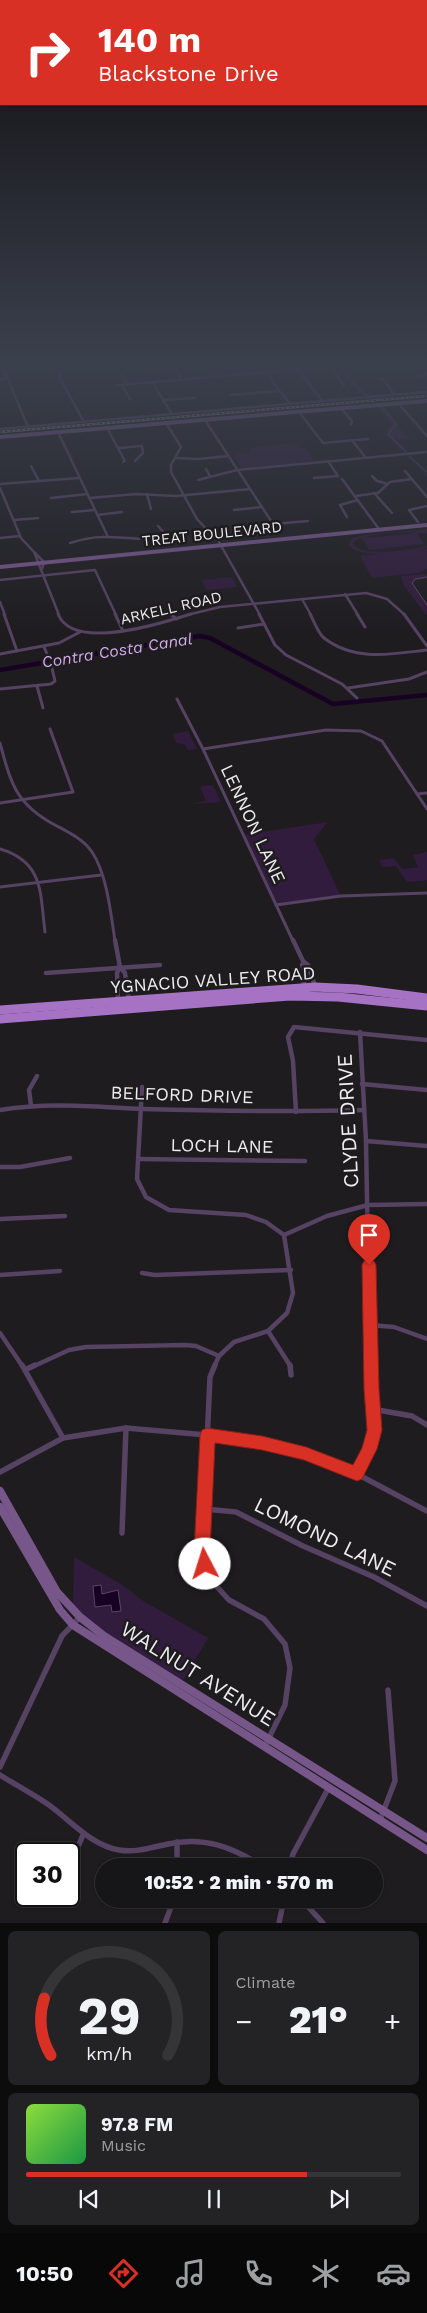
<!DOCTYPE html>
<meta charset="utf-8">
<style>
:root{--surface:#161517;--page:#232224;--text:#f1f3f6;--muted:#9e9fa1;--line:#353436;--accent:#d93025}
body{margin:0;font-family:"Work Sans",sans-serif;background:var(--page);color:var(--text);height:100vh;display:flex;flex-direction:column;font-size:19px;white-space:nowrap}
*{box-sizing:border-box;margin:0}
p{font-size:16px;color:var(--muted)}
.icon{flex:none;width:28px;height:28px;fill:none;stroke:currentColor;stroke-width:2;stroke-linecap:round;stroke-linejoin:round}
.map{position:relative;height:1923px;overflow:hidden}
.drawer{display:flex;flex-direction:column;gap:8px;padding:8px;background:#0c0c0d;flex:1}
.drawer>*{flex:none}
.guide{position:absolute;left:0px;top:0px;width:428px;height:105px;box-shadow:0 1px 4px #0004,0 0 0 1px var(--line);background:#d93025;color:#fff;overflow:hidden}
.speed{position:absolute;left:15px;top:1842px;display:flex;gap:10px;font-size:25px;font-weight:700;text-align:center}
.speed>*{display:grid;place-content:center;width:65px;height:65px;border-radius:50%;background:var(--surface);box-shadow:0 1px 4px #0004,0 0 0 1px var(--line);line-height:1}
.speed .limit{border:2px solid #111;border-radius:8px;background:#fff;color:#111}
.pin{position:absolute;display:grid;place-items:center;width:42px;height:42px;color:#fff;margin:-51px -21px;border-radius:50% 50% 50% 0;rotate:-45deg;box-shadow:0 0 5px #0007}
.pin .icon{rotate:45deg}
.me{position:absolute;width:55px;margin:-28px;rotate:355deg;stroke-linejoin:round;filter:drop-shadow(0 0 4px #0008)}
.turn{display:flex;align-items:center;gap:18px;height:105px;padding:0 15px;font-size:22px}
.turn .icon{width:65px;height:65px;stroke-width:2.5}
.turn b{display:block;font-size:35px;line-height:42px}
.big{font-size:38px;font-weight:800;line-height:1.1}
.drawer .card{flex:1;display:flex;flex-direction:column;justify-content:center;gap:8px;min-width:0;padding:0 18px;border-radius:8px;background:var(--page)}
.drawer .dial{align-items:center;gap:0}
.dial svg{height:130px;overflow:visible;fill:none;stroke:var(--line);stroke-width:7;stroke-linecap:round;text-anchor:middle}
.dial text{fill:var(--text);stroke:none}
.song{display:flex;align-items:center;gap:15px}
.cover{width:60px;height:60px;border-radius:8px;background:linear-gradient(135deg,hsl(90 70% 55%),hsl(140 70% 35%))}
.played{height:5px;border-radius:2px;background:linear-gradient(90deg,var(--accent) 75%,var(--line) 75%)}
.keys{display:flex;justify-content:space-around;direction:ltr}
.heat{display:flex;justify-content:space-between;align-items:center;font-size:28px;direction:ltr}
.drawer .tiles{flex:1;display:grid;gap:8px;grid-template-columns:1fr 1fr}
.card:last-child{grid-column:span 2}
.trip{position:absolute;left:95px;top:1858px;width:288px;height:50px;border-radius:25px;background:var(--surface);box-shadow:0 1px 4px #0004,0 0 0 1px var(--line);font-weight:800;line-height:50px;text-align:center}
.dock{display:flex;height:80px;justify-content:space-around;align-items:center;background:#090809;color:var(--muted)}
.dock .icon{width:35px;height:35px}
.dock .on{color:var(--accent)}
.dock b{font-size:22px;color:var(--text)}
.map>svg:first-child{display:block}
.green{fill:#311c3d}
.water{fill:#180223;stroke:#584860}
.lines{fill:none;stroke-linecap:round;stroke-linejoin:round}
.stream{stroke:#584860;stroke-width:1}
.canal{stroke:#180223;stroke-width:4.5}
.street-far3{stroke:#564262;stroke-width:2.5}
.street-far2{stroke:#564262;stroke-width:3}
.street-far1{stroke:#564262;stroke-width:4.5}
.street{stroke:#564262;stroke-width:5.5}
.secondary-far1{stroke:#77568a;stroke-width:4}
.secondary{stroke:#77568a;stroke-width:8}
.highway{stroke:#a672c4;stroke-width:9}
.rail-casing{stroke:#858386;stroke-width:2.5}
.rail{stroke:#1e1c1f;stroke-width:1;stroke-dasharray:2.5;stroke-linecap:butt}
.route{fill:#d93025;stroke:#8d1f18}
.labels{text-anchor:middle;stroke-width:5;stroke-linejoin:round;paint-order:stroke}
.far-street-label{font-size:15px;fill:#eeedef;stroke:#1e1c1f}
.far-water-label{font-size:16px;font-style:italic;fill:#d5acee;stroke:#1e1c1f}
.street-label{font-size:18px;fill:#eeedef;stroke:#1e1c1f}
.near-street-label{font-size:21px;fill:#eeedef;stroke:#1e1c1f}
</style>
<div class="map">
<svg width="427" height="1923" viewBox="0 0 427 1923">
<rect width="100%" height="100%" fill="#1e1c1f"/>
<g class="green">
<path d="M348,366L345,369C350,381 363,389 373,397L363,398L334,367Z"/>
<polygon points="376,405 383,405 398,423 398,427 409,438 398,440 410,454 408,455 427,472 427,477 385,433 392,424"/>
<polygon points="294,443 300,448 305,448 315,462 243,468 240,467 235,454 251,452 249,448"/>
<path d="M427,529V534C415,530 360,533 353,543C359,559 412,549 427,546V548C410,551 359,561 349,545L352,538L364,535Z"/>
<polygon points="417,533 424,544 369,550 362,538"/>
<polygon points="427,549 427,569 418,573 372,578 360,556"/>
<polygon points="427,574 427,578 416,580 413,584 427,603 427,616 403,584 401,576"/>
<polygon points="232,577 237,587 206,590 202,580"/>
<polygon points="188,731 197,749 188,750 185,745 176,743 173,734"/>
<polygon points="213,785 221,802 191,804 206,801 200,788 202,788 201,786"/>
<polygon points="328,822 314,839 341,896 276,905 243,835"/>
<polygon points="427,852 427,880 424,881 407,882 396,866 383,867 379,860 394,858 402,869 418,867 413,855"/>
<polygon points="74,1557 124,1586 140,1599 208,1638 181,1684 138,1658 73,1608"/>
</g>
<polygon class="water" points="101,1585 102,1594 118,1590 121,1611 112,1612 111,1605 95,1607 93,1586"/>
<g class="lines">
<g class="stream">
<polyline points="343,369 344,374 367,396"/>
<polyline points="381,406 396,424 388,434 406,452"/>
<polyline points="409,456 427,472"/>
<polyline points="427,577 415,579 412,583 427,605"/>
</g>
<polyline class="canal" points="0,670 200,636 210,638 333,704 427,695"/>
<g class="street-far3">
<polyline points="2,365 28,427"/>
<polyline points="67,365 60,373 60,378 84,422"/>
<polyline points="265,365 272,381 290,404"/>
<polyline points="330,367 344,385"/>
<polyline points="298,370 323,402"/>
<polyline points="148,371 168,369 178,371 180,379"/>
<polyline points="121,374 127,384"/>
<polyline points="417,377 427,374"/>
<polyline points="379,378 383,379 394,394"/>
<polyline points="0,380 8,378"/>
<polyline points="152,382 172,414"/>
<polyline points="118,385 352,365"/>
<polyline points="122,385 130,399"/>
<polyline points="231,395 279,391"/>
<polyline points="163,400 195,398"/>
<polyline points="398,403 427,436"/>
<polyline points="341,408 352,421 351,424"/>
<polyline points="299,412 323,443 368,439"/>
<polyline points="205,420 273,524 308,521"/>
<polyline points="166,423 181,447 171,465 171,472 197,519 208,531"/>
<polyline points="107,428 125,461 123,462"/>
<polyline points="0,429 427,392"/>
<polyline points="58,432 108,537"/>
<polyline points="352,440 366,458"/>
<polyline points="118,448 142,446 143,453 135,461"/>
<polyline points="176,458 198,459 229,456"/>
<polyline points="31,466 39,481"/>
<polyline points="206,469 210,476"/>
<polyline points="405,471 427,497"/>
<polyline points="372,476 377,481 388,484"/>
<polyline points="314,478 338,476 328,461"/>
<polyline points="342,479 379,529"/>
<polyline points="198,480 237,470 427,452"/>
<polyline points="0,484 79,478"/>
<polyline points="0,488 21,538 34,552"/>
<polyline points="374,493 392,513"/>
<polyline points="147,494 151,509"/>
<polyline points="355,496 378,493 390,482 412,479"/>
<polyline points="51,498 87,494"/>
<polyline points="89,498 137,494 176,496 250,489"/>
<polyline points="234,510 262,507"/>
<polyline points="72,512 95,510"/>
<polyline points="97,515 122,512"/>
<polyline points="347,517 340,505 358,500"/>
<polyline points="14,520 38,518"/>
<polyline points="418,522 409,510 427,506"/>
<polyline points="0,538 20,536"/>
<polyline points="219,542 260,615"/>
<path d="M70,543C80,540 91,537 102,537C124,536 143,543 165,534L158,526"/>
<polyline points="42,569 44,562 34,552 59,615"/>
<polyline points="0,580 95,570 116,615"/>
<polyline points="345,594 358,615"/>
<polyline points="302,599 311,615"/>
<polyline points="0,602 5,615"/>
<polyline points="167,612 171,615"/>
<polyline points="187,615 220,607 366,593 387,599 405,615"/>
</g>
<g class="street-far2">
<polyline points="4,614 17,651"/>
<path d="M58,614C73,652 163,623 191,614"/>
<polyline points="115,614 123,631"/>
<polyline points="170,614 177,619"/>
<polyline points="259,614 275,645 286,655 342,684 357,698"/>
<path d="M310,614C314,621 318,633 324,638C355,662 392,654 427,650"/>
<polyline points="357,614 365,627"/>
<polyline points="404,614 427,646"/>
<polyline points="238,628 264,624"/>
<polyline points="44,647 48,656"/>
<polyline points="0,654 59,643 80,632"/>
<polyline points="37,686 43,708"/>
<polyline points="348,688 409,679 427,672"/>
<polyline points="0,689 51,684 55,681 51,664"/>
<polyline points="177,699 203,749 293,941"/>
<path d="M0,743C11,784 16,804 55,825C68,832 83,839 92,852C107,874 111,915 115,941"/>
<polyline points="203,749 326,730 361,731 382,741 427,809"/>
<polyline points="417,794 427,793"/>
<polyline points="0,803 73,792 50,729"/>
<path d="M0,849C44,862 40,893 45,932"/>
<polyline points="0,887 101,875"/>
<polyline points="276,905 341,896 427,893"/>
</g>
<g class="street-far1">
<polyline points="115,940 120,967 125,973 129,1001"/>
<polyline points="293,940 303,961 308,965 315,986"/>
<polyline points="46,973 160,965"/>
<polyline points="302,986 307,977 302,965 304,962"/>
<polyline points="118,1001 117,973 120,967"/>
<polyline points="360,1032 366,1141 370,1367"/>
<polyline points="362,1084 427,1090"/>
<polyline points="142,1087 137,1179 146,1197 169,1210 246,1215 266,1222 284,1235 293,1293 287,1313 268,1331 234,1342 219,1356 214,1367"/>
<polyline points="31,1105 29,1090 37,1076"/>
<path d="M0,1110C51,1102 93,1107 144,1109C217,1111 291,1112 364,1110"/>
<polyline points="296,1112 293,1061 288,1037 294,1027 427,1040"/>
<polyline points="366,1141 427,1146"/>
<polyline points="139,1159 305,1161"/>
<polyline points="0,1167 20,1167 70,1158"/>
<polyline points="0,1219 65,1216"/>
<polyline points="284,1235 327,1216 368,1205 427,1204"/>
<polyline points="142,1273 155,1275 291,1270"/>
<polyline points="0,1275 60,1271"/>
<polyline points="370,1325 394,1327 427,1339"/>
<polyline points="268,1331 291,1367"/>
<polyline points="0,1333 23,1367"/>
<polyline points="32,1367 69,1350 86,1347 185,1345 196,1346 219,1356"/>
</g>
<g class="street">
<polyline points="22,1365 63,1438"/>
<polyline points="215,1365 210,1377 202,1552 208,1577 229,1600 264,1619 285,1644 290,1668 285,1705 265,1746"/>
<polyline points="290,1365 291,1375"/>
<polyline points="25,1370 35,1365"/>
<polyline points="372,1409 412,1416 427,1425"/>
<polyline points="0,1472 63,1438 126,1428 207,1435 262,1443 306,1454 357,1474 427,1511"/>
<polyline points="357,1474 369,1449 374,1430 370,1365"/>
<polyline points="205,1509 236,1512 303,1546 374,1577 427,1606"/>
<polyline points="122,1533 126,1428"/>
<polyline points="0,1767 62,1636 80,1617"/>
<path d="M0,1775C16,1785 33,1794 49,1805C71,1821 91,1845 119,1850C136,1853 153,1847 168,1844C204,1836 232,1847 262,1866"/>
<polyline points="380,1820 395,1781 388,1690"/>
<polyline points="177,1842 177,1866"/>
<polyline points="290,1866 293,1854 329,1787"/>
<polyline points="69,1868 83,1835"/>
<polyline points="301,1899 323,1923"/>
<polyline points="55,1901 57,1896"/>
<polyline points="165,1923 174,1899"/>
<polyline points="279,1923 284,1899"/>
</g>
<g class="secondary-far1">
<polyline points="0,437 427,401"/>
<polyline points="0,567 427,525"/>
</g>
<g class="secondary">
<polyline points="0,1491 57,1592 80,1617 104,1636 427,1838"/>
<polyline points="0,1507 60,1610 73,1625 427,1850"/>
</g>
<g class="highway">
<polyline points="0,1010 315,987 357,989 427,998"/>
<polyline points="0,1019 290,996 338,997 427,1006"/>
</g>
<g class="rail-casing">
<polyline id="rail" points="0,432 427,396"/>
</g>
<use href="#rail" class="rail"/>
</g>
<linearGradient id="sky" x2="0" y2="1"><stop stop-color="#100f11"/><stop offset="0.57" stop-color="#3b404d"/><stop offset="1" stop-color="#3b404d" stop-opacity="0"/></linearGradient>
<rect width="427" height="635" fill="url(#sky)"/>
<polygon class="route" points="369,1260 374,1261 376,1265 379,1389 382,1430 377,1449 362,1479 357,1481 304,1460 262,1450 215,1443 210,1552 213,1564 211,1570 205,1572 199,1570 194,1552 200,1435 202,1430 207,1428 262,1436 306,1447 353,1465 362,1448 367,1430 364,1389 362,1265 364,1261"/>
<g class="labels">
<g class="far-street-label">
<text transform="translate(212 534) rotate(-6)" y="5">TREAT BOULEVARD</text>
<text transform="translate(171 608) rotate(-13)" y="5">ARKELL ROAD</text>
</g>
<g class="far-water-label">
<text transform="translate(117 650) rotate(-9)" y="6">Contra Costa Canal</text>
</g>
<g class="street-label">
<text transform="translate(253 824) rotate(65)" y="6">LENNON LANE</text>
<text transform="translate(213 980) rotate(-4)" y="6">YGNACIO VALLEY ROAD</text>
<text transform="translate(182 1095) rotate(2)" y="6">BELFORD DRIVE</text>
<text transform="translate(222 1146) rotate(1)" y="6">LOCH LANE</text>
</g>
<g class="near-street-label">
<text transform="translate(348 1121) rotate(-93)" y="7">CLYDE DRIVE</text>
<text transform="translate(325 1537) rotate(26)" y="7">LOMOND LANE</text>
<text transform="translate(198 1674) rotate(32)" y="7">WALNUT AVENUE</text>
</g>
</g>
</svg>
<div class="speed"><div class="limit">30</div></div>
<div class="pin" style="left:369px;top:1265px;background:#d93025"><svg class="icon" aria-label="arrive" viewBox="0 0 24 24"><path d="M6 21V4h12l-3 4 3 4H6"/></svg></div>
<svg class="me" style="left:205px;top:1564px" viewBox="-20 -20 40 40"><circle r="19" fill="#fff"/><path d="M0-13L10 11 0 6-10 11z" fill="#d93025"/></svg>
<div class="trip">10:52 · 2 min · 570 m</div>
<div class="guide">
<div class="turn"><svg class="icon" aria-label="right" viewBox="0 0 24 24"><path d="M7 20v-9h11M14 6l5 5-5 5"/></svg><div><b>140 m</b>Blackstone Drive</div></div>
</div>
</div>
<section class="drawer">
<div class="tiles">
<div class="card dial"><svg viewBox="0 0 100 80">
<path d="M14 69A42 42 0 1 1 86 69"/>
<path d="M14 69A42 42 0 0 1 10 34" stroke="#d93025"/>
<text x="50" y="56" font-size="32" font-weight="700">29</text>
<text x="50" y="72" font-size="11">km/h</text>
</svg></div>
<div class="card"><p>Climate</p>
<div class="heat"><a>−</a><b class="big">21°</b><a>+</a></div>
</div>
<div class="card">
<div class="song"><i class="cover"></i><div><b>97.8 FM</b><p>Music</p></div></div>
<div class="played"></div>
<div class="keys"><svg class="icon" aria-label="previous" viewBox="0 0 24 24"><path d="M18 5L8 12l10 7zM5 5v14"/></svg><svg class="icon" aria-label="pause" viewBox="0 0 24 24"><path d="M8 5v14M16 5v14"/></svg><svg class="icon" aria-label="next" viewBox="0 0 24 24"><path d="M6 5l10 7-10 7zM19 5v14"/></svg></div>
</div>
</div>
</section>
<nav class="dock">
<b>10:50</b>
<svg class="icon on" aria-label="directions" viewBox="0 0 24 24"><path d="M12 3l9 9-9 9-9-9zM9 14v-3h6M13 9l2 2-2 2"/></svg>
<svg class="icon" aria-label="music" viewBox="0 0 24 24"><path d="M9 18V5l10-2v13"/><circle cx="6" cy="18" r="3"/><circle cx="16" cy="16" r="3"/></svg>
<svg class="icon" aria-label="phone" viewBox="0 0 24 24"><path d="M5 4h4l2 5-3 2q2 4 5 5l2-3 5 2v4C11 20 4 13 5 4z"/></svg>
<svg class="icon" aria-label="climate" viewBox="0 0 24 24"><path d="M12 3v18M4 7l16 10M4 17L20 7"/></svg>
<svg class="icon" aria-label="car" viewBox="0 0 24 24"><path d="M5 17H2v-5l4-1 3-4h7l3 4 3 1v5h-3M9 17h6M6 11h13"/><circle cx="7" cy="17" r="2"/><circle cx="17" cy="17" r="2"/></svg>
</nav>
